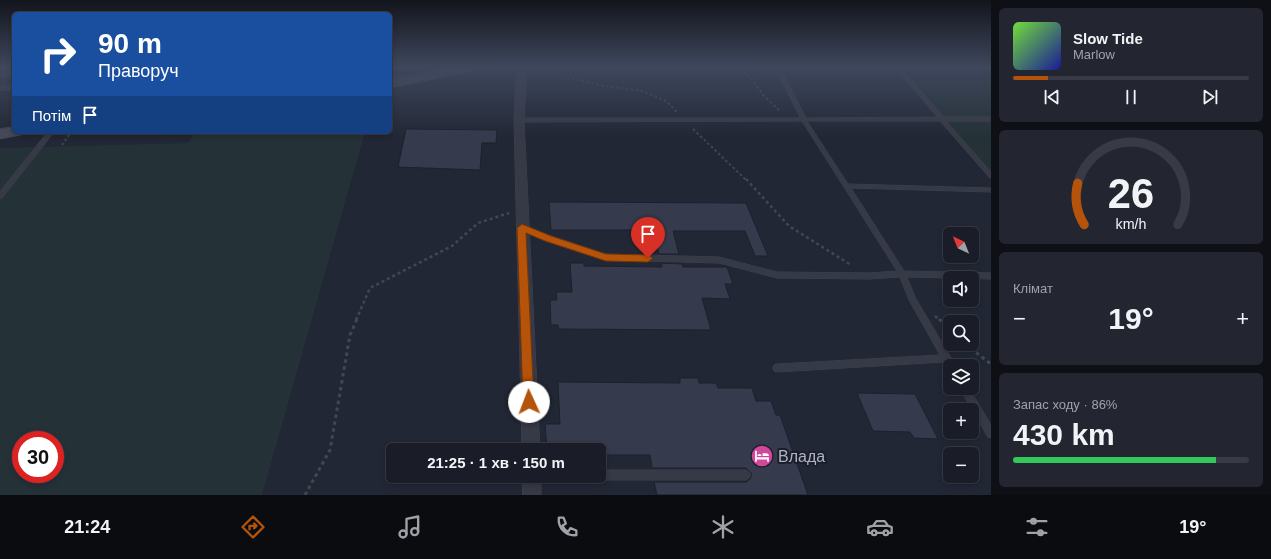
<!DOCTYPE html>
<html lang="uk">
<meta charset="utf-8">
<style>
:root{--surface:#1a1d28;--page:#232630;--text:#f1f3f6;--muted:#9fa2a8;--line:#383b45;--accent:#b45309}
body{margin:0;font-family:Arial,sans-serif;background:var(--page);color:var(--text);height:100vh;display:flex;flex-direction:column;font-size:15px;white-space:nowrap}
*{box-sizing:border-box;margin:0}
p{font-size:13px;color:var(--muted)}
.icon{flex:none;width:22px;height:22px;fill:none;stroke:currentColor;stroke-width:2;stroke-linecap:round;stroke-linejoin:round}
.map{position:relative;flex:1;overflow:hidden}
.drawer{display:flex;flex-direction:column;gap:8px;padding:8px;background:#0e1016;width:280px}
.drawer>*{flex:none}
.top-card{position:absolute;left:12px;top:12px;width:380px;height:122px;border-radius:6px;box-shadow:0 2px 6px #0003,0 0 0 1px var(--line);background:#1a4fa0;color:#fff;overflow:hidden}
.needle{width:26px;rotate:317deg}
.buttons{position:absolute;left:943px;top:227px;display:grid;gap:8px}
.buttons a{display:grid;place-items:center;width:36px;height:36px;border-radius:6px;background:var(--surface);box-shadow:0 2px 6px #0003,0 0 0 1px var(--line);font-size:20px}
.speed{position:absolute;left:12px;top:431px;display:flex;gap:8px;font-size:20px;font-weight:700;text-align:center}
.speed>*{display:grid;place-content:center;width:52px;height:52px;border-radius:50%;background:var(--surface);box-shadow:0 2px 6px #0003,0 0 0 1px var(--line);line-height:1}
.speed .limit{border:6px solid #d22;background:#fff;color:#111}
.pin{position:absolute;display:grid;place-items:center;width:34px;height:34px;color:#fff;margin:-41px -17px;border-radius:50% 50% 50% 0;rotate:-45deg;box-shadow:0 0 4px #0007}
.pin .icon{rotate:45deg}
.me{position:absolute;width:44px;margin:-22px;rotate:358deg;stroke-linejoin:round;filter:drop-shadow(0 0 3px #0008)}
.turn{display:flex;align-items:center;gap:14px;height:84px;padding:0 20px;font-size:18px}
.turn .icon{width:52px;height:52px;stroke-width:2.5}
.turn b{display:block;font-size:28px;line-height:34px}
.then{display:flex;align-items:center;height:38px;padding:0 20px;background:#0003;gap:8px;font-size:15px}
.big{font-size:30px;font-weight:800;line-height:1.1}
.drawer .widget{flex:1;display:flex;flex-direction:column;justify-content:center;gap:6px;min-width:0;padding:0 14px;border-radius:6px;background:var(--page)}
.drawer .dial{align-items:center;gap:0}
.dial svg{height:104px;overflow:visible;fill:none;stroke:var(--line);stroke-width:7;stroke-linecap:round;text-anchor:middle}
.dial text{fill:var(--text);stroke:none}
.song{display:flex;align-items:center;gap:12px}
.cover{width:48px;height:48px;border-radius:6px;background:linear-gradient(135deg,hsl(100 70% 55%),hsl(240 70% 35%))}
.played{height:4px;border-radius:2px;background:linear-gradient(90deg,var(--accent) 15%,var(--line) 15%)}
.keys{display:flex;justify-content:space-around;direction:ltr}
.heat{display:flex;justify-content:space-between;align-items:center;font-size:22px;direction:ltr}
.charge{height:6px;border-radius:3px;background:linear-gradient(90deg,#34c759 86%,var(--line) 0)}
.trip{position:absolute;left:386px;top:443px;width:220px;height:40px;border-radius:6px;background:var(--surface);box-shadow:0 2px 6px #0003,0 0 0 1px var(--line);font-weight:800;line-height:40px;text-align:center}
.tab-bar{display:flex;height:64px;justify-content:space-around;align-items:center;background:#0a0c10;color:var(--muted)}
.tab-bar .icon{width:28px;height:28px}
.tab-bar .active{color:var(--accent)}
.tab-bar b{font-size:18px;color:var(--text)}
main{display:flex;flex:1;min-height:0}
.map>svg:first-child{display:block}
.green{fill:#243136;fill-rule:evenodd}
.building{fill:#353a4c;stroke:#1d202d}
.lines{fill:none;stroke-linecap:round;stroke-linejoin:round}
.lane-casing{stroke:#3f424f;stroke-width:1}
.street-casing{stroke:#3f424f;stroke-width:1}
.secondary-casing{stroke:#3f424f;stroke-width:1}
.path-far2{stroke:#3d4a4f;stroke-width:2;stroke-dasharray:2.5 2.5;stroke-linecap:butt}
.path-far1{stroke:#3d4a4f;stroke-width:2.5;stroke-dasharray:3 3;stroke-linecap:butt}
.path{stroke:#3d4a4f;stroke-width:3;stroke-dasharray:3.5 3.5;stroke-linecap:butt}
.lane{fill:#363946;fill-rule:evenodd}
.street{fill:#363946;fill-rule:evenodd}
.secondary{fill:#444859;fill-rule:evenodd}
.route{fill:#b45309;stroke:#753606}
.labels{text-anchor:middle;stroke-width:4;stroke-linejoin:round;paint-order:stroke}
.near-poi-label{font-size:16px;fill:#b0b4c2;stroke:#1b1e2b;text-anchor:start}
</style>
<main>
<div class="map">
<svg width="991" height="495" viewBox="0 0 991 495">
<rect width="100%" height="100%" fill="#222735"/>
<g class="green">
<polygon points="908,81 991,81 991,176"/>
<path d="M194,132H365L262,495H0V148L189,143ZM21,440H55V474H21Z"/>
</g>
<g class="building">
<polygon points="406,129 497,130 496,143 482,143 480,170 398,167"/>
<polygon points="549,202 746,203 768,256 755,256 745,231 673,231 679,254 659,254 653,230 551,230"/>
<polygon points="570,263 584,263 584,266 662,267 661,263 682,264 683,267 727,267 733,284 725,284 730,299 702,298 711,330 559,329 558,325 551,325 550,300 557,300 556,292 572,292"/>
<polygon points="680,378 698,378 699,383 716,383 718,388 752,388 756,401 771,401 776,415 780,415 808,495 657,495 654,482 746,482 750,479 752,474 746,468 652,468 650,455 599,455 599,450 547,449 545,424 560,424 558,382 680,383"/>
<polygon points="857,393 915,394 938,439 914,438 910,432 873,431"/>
</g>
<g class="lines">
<g class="lane-casing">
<g id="lane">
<polygon points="775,67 780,67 806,118 937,117 895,67 900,67 944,117 991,117 991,121 946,121 991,172 991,178 989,177 940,121 807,121 848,184 991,188 991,192 851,188 904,271 991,273 991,279 907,277 915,297 954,363 955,366 950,366 950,369 948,369 944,362 777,372 774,371 773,368 774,365 777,364 940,355 909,300 900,277 869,279 777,278 719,263 605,260 546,240 520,230 519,228 520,226 522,226 605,254 719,257 777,272 869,273 897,271 802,121 519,122 516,120 519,118 800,118"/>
<polygon points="14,73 14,77 0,78 0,74"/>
<polygon points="390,76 409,76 412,78 409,80 390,80"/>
<rect x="0" y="86" width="14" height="4"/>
<polygon points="48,132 54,132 2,198 0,198 0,192"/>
<polygon points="960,388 969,388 991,425 991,438 988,437"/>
<polygon points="599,470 746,470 749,472 751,475 749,478 746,480 599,480 596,478 595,476 599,476"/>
</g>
</g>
<g class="street-casing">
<g id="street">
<polygon points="517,67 527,67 524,120 540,450 522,450 514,120"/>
<rect x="523" y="476" width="18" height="19"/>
</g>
</g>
<g class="secondary-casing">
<g id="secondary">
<polygon points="451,67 480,67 478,70 473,71 390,88 390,80"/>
<polygon points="14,127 14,132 24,132 21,135 0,139 0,129"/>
</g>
</g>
<g class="path-far2">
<polyline points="735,67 748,74 764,96 780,111"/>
<polyline points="533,69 603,86 643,91 666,101 677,112"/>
<polyline points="693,129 746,180"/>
<polyline points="62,145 71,132"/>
</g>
<g class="path-far1">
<polyline points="746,179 789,226 851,265"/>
<polyline points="935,316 940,320"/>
<polyline points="356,320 370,288 452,246 478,223 509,213"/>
</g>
<g class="path">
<polyline points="939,319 950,330"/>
<polyline points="965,344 991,364"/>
<polyline points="305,495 330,450 350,335 357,319"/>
</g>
<use href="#lane" class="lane"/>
<use href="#street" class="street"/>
<use href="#secondary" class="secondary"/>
</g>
<linearGradient id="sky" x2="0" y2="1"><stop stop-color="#13151d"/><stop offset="0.49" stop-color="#3e475c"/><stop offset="1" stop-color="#3e475c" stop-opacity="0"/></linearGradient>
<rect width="991" height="137" fill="url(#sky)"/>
<polygon class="route" points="522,224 551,236 606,254 648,255 653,258 648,262 606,261 545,241 526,233 534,402 533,406 529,408 525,406 523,402 517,228"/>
<defs>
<g id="hotel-disc" transform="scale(1.15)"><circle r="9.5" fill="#d1479c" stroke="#1b1e2b"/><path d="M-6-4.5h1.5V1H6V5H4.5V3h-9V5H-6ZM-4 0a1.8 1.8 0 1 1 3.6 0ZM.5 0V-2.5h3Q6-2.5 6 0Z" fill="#fff"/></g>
</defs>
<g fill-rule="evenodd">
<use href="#hotel-disc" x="762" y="456"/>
</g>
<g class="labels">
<g class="near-poi-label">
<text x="778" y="462">Влада</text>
</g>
</g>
</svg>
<div class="buttons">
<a><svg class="needle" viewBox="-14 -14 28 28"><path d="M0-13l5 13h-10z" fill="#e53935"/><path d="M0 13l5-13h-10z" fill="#9fa2a8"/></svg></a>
<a><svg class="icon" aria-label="sound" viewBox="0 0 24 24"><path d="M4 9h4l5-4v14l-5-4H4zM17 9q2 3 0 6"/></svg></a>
<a><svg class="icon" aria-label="search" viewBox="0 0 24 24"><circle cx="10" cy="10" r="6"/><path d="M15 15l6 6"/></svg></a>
<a><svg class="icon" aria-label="layers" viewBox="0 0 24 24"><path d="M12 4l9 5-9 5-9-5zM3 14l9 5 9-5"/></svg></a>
<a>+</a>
<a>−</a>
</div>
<div class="speed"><div class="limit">30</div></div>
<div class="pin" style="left:648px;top:258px;background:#d93025"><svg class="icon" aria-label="arrive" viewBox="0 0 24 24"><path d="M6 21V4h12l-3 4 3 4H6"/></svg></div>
<svg class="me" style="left:529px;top:402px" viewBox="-20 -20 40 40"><circle r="19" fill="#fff"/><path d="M0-13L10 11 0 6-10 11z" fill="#b45309"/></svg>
<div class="trip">21:25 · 1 хв · 150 m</div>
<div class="top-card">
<div class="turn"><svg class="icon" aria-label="right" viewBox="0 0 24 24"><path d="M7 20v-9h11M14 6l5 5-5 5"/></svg><div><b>90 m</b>Праворуч</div></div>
<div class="then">Потім<svg class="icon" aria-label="arrive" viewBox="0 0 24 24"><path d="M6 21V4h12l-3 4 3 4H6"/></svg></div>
</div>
</div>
<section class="drawer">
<div class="widget">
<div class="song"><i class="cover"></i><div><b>Slow Tide</b><p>Marlow</p></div></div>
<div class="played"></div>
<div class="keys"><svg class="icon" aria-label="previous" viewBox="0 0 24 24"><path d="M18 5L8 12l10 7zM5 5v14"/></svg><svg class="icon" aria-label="pause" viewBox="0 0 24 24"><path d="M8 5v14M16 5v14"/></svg><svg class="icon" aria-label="next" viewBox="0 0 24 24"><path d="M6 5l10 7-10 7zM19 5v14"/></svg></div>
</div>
<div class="widget dial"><svg viewBox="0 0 100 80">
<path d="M14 69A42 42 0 1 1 86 69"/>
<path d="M14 69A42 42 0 0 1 9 37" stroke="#b45309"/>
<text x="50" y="56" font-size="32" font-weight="700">26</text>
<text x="50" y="72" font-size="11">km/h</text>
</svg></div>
<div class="widget"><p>Клімат</p>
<div class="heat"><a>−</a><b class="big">19°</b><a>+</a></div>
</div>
<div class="widget"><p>Запас ходу · 86%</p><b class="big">430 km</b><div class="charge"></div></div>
</section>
</main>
<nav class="tab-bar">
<b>21:24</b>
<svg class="icon active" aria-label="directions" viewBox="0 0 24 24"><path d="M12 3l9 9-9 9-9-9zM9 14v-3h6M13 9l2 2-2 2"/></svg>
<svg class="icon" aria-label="music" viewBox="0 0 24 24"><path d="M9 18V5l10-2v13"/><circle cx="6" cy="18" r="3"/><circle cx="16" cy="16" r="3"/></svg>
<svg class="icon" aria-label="phone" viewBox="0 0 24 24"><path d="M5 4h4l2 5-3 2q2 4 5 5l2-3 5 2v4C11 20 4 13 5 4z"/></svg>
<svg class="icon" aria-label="climate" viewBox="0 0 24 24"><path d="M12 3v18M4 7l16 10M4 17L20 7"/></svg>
<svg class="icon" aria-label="car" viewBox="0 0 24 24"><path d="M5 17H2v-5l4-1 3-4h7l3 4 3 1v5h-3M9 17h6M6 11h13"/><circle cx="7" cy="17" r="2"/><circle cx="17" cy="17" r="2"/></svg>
<svg class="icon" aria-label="filters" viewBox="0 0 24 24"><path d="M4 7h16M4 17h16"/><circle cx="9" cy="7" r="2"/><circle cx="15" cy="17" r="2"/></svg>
<b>19°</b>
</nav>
